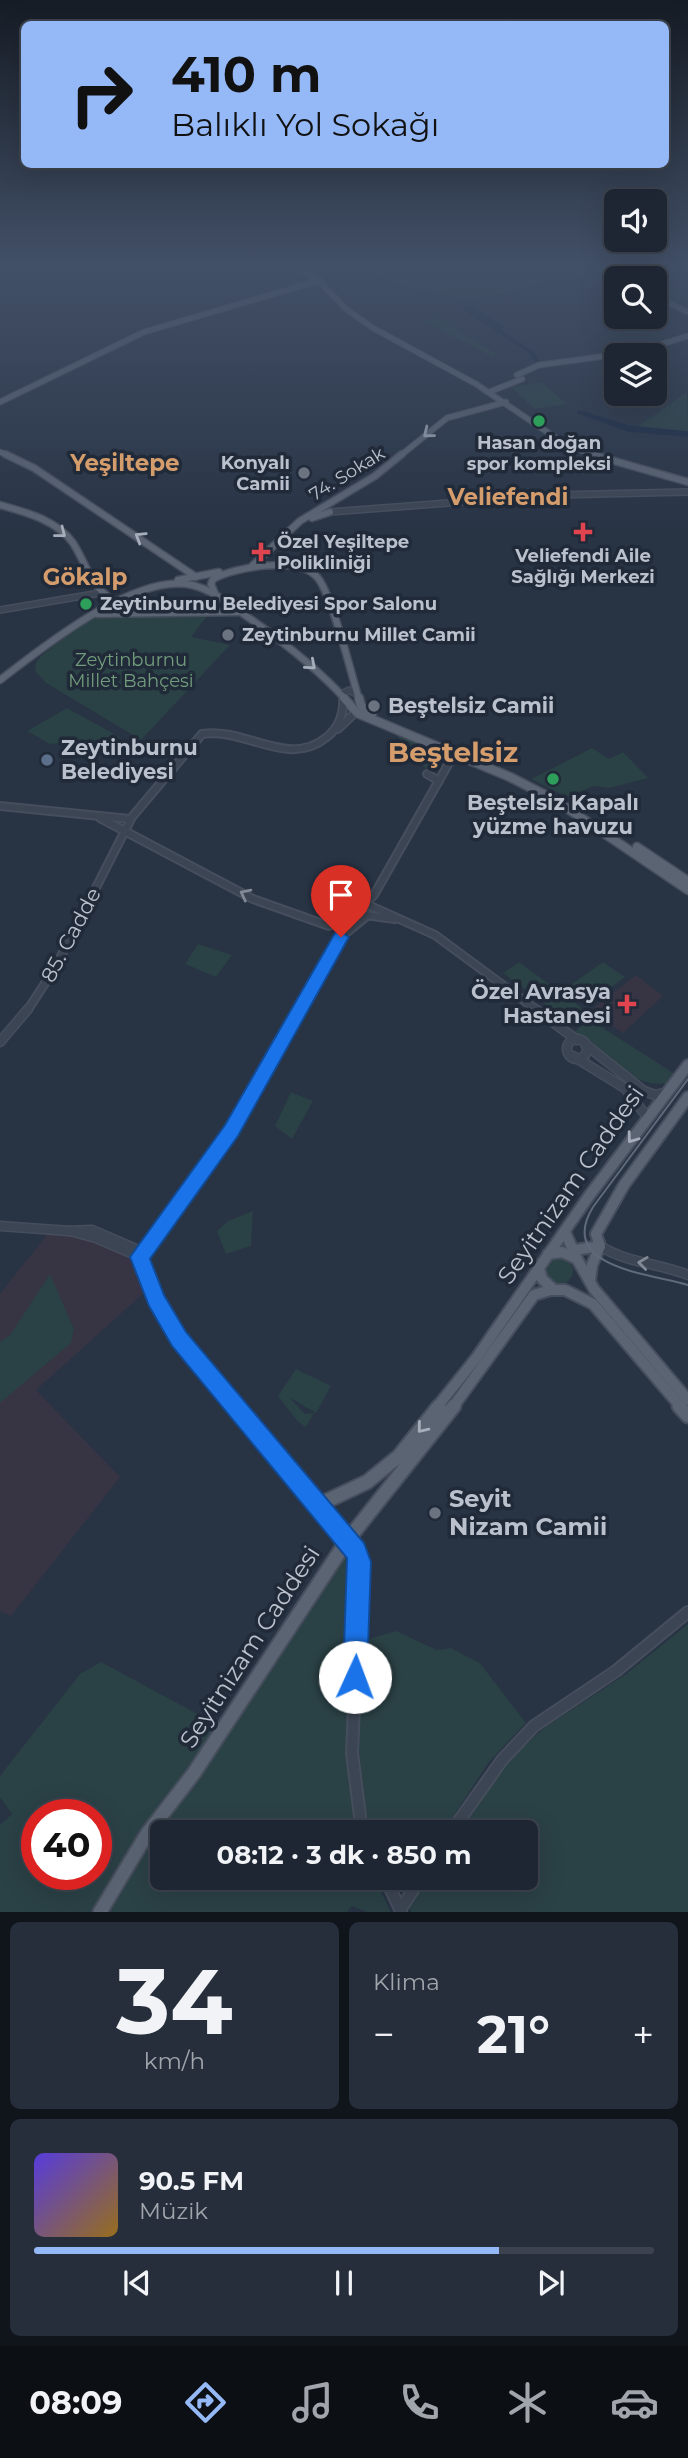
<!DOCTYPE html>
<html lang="tr">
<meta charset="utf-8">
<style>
:root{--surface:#1e2633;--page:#262e3b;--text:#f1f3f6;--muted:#a1a5ac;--line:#3c434e;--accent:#95b9f7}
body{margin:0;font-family:Montserrat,sans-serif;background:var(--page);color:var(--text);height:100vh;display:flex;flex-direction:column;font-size:26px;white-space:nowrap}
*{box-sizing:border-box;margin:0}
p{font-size:23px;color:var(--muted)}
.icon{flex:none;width:38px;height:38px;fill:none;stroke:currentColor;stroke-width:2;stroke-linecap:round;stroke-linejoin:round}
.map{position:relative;height:1912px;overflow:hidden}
.panel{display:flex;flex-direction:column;gap:10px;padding:10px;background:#10151c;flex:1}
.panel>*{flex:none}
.hud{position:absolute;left:21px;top:21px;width:648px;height:147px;border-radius:10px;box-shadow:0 7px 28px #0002,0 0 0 2px var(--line);background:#95b9f7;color:#111;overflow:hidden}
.tools{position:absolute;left:604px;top:189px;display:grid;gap:14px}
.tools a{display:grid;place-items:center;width:63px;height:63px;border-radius:10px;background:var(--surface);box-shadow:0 7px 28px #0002,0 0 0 2px var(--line);font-size:35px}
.speed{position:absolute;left:21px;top:1799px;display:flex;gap:14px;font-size:35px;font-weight:700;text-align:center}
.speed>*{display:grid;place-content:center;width:91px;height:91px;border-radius:50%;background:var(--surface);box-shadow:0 7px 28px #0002,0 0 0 2px var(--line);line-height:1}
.speed .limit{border:10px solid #d22;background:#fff;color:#111}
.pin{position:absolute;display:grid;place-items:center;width:60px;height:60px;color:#fff;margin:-72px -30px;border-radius:50% 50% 50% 0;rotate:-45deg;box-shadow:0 0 7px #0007}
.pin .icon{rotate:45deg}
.me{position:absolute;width:77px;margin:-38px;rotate:2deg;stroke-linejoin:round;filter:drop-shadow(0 0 5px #0008)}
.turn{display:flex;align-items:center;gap:24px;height:147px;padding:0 35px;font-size:32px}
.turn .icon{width:91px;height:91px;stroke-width:2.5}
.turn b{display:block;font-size:49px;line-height:60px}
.big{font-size:52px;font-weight:700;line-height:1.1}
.panel .card{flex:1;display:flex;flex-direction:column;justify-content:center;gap:10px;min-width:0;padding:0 24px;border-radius:10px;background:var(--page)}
.panel .dial{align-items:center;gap:0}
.dial b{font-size:91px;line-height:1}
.song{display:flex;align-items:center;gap:21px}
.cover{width:84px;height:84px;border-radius:10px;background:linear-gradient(135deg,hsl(250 70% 55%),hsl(40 70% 35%))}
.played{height:7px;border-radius:4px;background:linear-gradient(90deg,var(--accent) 75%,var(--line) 75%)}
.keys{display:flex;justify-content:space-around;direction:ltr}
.heat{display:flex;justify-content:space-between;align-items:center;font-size:38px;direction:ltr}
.panel .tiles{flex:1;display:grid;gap:10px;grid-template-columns:1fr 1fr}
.card:last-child{grid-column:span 2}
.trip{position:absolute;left:150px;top:1820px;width:388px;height:70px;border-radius:10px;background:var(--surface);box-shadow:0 7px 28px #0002,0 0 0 2px var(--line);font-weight:700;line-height:70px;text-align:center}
.menu{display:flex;height:112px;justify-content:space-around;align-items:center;background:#0c0f14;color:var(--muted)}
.menu .icon{width:49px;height:49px}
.menu .on{color:var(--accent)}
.menu b{font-size:32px;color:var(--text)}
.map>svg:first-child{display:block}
.medical{fill:#373444}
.green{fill:#2a4145;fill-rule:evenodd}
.water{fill:#1a2a42}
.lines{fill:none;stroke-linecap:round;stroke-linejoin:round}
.stream{stroke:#1a2a42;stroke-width:2}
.canal{stroke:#1a2a42;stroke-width:3.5}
.minor-far3-casing{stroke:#464e5d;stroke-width:8}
.minor-far2-casing{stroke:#464e5d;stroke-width:10}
.minor-far1-casing{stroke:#464e5d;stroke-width:11}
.minor-casing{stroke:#464e5d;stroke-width:14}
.major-far4-casing{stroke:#464e5d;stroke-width:7}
.major-far3-casing{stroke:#464e5d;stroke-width:9}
.major-far2-casing{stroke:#464e5d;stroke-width:11}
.major-far1-casing{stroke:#464e5d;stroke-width:14}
.major-casing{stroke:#464e5d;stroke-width:17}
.minor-far3{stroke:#3c4553;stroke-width:5}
.minor-far2{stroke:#3c4553;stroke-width:6}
.minor-far1{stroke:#3c4553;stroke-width:8}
.minor{stroke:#3c4553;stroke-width:10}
.major-far4{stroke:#5b6473;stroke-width:5}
.major-far3{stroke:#5b6473;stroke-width:6}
.major-far2{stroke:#5b6473;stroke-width:8}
.major-far1{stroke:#5b6473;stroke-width:10}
.major{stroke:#5b6473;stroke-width:13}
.tram{stroke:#5f697a;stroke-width:2}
.oneway{stroke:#a7aebb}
.oneway2{stroke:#818996}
.route{fill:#1a73e8;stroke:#114b97;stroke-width:2}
.leisure-dot{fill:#2e9e5b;stroke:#212a39;stroke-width:2.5}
.worship-dot{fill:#6b7280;stroke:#212a39;stroke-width:2.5}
.health-dot{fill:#e0444e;stroke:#212a39;stroke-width:2.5}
.service-dot{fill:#5c6f8a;stroke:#212a39;stroke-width:2.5}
.labels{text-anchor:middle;stroke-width:7;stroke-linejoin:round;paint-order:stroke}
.far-poi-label{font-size:18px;font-weight:bold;fill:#bac1cd;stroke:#212a39;text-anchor:start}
.far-street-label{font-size:18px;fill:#bac1cd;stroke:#212a39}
.far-park-label{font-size:18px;fill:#719d7c;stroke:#212a39}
.poi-label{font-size:21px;font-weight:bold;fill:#bac1cd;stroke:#212a39;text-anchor:start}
.street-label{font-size:21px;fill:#bac1cd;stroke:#212a39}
.far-district-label{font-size:23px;font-weight:bold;fill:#d59c6c;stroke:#212a39}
.near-street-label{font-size:24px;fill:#bac1cd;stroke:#212a39}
.near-poi-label{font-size:24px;font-weight:bold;fill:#bac1cd;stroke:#212a39;text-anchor:start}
.district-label{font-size:28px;font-weight:bold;fill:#d59c6c;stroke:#212a39}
</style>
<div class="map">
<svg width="688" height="1912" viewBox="0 0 688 1912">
<rect width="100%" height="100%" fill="#283344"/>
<g class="medical">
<polygon points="636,975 663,996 623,1033 590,1011"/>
<polygon points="49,1232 101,1243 130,1259 147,1290 36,1390 120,1477 11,1616 0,1611 0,1294"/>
</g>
<g class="green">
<path d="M355,264H549L562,272C546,278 529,287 512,292C455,306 405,288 355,264Z"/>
<polygon points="654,280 688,293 688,300 674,303 655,294"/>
<polygon points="438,317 496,354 491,356 424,321"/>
<polygon points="542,382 566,404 535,409 511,387"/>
<polygon points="687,392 688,433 636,428"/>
<polygon points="208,615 191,637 230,645 141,740 46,683 35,671 36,663 41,656 81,624 101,616"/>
<polygon points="67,708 120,737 81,759 58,743 50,744 27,731"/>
<polygon points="400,734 444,753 440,767 426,769 397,736"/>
<polygon points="592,748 609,759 623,752 648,778 609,788 594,786 567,797 531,779"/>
<polygon points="198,944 232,955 216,977 185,964"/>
<polygon points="519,962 583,1009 567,1020 503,973"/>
<polygon points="603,962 625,977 587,1005 565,989"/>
<path d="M589,1019L675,1074L667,1083C633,1090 600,1050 574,1032Z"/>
<polygon points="291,1092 313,1101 292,1139 275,1126"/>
<polygon points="253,1211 251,1246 226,1254 217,1231 228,1221"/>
<circle cx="560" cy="1271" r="13"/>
<polygon points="50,1274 74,1329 71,1343 0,1403 0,1342 10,1335"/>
<polygon points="296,1369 331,1386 316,1413 289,1397 305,1414 314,1413 306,1427 298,1422 278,1396"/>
<polygon points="347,1552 355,1568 348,1758 358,1832 163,1832 163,1878 374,1878 391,1912 366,1912 352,1906 347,1912 109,1912 121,1887 216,1753"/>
<polygon points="688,1624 688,1912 411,1912 408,1905 425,1878 527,1878 527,1832 454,1832 468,1809 514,1755 545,1727 626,1674"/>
<path d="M396,1631L437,1650L451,1648L480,1663L526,1723L489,1762L443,1832H371C348,1787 362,1692 365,1640Z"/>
<path d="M101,1662L218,1725L127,1854L93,1912H0V1825L12,1814L0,1797V1776L80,1674ZM37,1815H96V1874H37Z"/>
</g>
<polygon class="water" points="471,306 505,327 501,330 535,353 540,362 535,362 528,352 461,308"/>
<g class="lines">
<polyline class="stream" points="581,412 628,428 688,434"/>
<polyline class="canal" points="688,433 628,427 579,412 629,430 688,435"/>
<g class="minor-far3-casing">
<g id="minor-far3">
<polyline points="330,512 554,495 688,492"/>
<polyline points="0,610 100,593"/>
<polyline points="344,700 343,693 349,690 358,695"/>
</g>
</g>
<g class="minor-far2-casing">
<g id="minor-far2">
<polyline points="338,729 360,708"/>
<polyline points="427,774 439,781"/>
<polyline points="0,806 130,819"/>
<polyline points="100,818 253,899 329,926 354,915 374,895 454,754"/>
<polyline points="366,904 435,935 538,1011"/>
<polyline points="365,915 395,919"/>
<path d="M27,1011L55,968L132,817L202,734C246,727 288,769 327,737C339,727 344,714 343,698"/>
<polyline points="299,1011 341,937 367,916"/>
</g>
</g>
<g class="minor-far1-casing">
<g id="minor-far1">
<polyline points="535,1009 577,1040"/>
<circle cx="577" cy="1049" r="10"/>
<polyline points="0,1042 28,1009"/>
<polyline points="585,1044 644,1091 655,1095 664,1093"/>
<polyline points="573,1056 625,1088 647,1117"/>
<polyline points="0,1226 70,1231 96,1238 140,1257"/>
<polyline points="67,1231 92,1230 134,1248 156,1300 179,1339 236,1407"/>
<path d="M600,1246C627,1263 658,1263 688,1275"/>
<polyline points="140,1257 231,1130 300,1009"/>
</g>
</g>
<g class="minor-casing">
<g id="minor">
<polyline points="235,1406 356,1551 360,1562 352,1753 361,1824 365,1832"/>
<polyline points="451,1832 502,1760 534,1726 616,1671 688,1612"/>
<polyline points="385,1878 401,1911"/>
<polyline points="400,1910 421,1878"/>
</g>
</g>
<g class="major-far4-casing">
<g id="major-far4">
<polyline points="293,264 321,283 346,309 373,328 476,384 559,440 594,456"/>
<polyline points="593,264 617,278"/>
<polyline points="654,296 688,312"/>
<polyline points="517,375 539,365 636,352 688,336"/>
<polyline points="489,392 522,379"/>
<polyline points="0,402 144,332 321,280"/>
<polyline points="0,452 9,456"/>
<polyline points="400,456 447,418 506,402"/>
</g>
</g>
<g class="major-far3-casing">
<g id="major-far3">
<polyline points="5,454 34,468 196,577"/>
<polyline points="590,454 688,482"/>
<path d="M0,505C25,512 57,520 73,543C87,565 90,586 114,601"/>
<polyline points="312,518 330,512"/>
<polyline points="251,567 300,521 375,476 402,454"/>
<polyline points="178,580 219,572"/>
<path d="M216,596L211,584L213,579C235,567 298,556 317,577C331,591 352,676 359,700"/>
<polyline points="97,614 240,612"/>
<path d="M0,680C43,647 136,572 192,585C214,590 234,608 252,620C286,644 318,669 346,700"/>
</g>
</g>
<g class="major-far2-casing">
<g id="major-far2">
<polyline points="344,698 357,713 510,777 555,800 688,890"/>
<polyline points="359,698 361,706 372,714"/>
<polyline points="637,847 688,881"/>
</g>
</g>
<g class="major-far1-casing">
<g id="major-far1">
<polyline points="565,1232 577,1259"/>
<polyline points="600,1246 596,1234 624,1185 688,1097"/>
<polyline points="575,1250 600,1246"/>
<polyline points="548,1254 562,1252 577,1259 594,1289 688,1400"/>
<polyline points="539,1268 542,1279 553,1289"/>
<polyline points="590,1281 592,1265 600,1246"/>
<polyline points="437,1407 477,1357 589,1196 688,1065"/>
<polyline points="453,1407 534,1295 550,1290 565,1290 593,1304 681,1407"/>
</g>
</g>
<g class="major-casing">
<g id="major">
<polyline points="679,1406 688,1416"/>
<polyline points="316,1506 367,1482 399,1456 439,1406"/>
<polyline points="100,1912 147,1834 194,1773 346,1542 454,1406"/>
</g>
</g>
<use href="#minor-far3" class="minor-far3"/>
<use href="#minor-far2" class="minor-far2"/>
<use href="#minor-far1" class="minor-far1"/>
<use href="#minor" class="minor"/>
<use href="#major-far4" class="major-far4"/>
<use href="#major-far3" class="major-far3"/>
<use href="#major-far2" class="major-far2"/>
<use href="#major-far1" class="major-far1"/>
<use href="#major" class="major"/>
<path class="tram" d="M688,1079L593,1207C555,1269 655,1274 688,1285"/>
</g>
<defs><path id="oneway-chevron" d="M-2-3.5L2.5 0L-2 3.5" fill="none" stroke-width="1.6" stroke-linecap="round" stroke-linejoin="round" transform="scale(1.75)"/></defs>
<g class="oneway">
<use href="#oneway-chevron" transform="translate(428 433) rotate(141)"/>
<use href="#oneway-chevron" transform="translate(61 533) rotate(38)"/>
<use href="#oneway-chevron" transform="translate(140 537) rotate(-148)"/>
<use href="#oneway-chevron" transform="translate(311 665) rotate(41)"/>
<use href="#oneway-chevron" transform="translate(632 1138) rotate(126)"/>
<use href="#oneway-chevron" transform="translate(422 1428) rotate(129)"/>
</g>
<g class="oneway2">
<use href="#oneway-chevron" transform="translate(245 894) rotate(-153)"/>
<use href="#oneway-chevron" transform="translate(643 1263) rotate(-173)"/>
</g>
<linearGradient id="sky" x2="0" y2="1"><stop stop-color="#161c25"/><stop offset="0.5" stop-color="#425067"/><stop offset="1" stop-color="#425067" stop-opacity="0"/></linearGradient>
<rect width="688" height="532" fill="url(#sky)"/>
<polygon class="route" points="341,932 349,937 238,1136 150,1259 164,1295 186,1332 364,1543 371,1562 367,1677 364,1686 355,1689 347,1686 343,1677 347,1558 172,1346 149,1306 130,1257 225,1125 335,933"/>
<g class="leisure-dot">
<circle cx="539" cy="421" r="7"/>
<circle cx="86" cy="604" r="7"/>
<circle cx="553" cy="779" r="7"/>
</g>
<g class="worship-dot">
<circle cx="304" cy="473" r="7"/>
<circle cx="228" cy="635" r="7"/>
<circle cx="374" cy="706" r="7"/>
<circle cx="435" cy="1513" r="7"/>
</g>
<g class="health-dot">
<path d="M579.5 521.5h7v7h7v7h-7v7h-7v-7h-7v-7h7z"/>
<path d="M257.5 541.5h7v7h7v7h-7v7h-7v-7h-7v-7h7z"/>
<path d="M623.5 993.5h7v7h7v7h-7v7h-7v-7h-7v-7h7z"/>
</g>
<circle class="service-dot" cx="47" cy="760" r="7"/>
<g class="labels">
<g class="far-poi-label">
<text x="539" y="449" text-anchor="middle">Hasan doğan<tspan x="539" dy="21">spor kompleksi</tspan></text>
<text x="290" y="469" text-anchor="end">Konyalı<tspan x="290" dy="21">Camii</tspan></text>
<text x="277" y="548">Özel Yeşiltepe<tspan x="277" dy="21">Polikliniği</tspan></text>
<text x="583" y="562" text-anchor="middle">Veliefendi Aile<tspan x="583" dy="21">Sağlığı Merkezi</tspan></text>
<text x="100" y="610">Zeytinburnu Belediyesi Spor Salonu</text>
<text x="242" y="641">Zeytinburnu Millet Camii</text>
</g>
<g class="far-street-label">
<text transform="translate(347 474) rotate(-32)" y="6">74. Sokak</text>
</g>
<g class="far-park-label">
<text x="131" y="666">Zeytinburnu<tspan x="131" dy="21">Millet Bahçesi</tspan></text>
</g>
<g class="poi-label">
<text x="388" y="713">Beştelsiz Camii</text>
<text x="61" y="755">Zeytinburnu<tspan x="61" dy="24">Belediyesi</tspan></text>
<text x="553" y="810" text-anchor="middle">Beştelsiz Kapalı<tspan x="553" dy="24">yüzme havuzu</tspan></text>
<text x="611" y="999" text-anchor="end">Özel Avrasya<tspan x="611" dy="24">Hastanesi</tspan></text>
</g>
<g class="street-label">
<text transform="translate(71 935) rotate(-62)" y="7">85. Cadde</text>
</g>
<g class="far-district-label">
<text x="125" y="471">Yeşiltepe</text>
<text x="508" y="505">Veliefendi</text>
<text x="85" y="585">Gökalp</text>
</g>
<g class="near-street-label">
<text transform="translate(571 1185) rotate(-55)" y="8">Seyitnizam Caddesi</text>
<text transform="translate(250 1647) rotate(-57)" y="8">Seyitnizam Caddesi</text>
</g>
<g class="near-poi-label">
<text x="449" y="1507">Seyit<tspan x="449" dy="28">Nizam Camii</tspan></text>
</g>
<g class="district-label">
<text x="453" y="762">Beştelsiz</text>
</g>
</g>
</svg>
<div class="tools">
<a><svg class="icon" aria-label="sound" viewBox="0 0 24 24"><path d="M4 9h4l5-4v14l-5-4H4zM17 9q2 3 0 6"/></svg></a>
<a><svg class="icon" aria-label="search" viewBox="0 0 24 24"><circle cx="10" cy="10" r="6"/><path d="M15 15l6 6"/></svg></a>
<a><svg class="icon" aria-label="layers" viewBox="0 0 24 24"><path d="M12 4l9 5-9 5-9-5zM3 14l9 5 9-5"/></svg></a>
</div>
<div class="speed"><div class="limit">40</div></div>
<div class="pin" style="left:341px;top:937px;background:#d93025"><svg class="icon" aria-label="arrive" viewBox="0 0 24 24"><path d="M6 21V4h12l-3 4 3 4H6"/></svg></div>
<svg class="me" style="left:355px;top:1677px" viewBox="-20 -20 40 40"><circle r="19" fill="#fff"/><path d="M0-13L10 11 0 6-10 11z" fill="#1a73e8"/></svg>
<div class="trip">08:12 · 3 dk · 850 m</div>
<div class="hud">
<div class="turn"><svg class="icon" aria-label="right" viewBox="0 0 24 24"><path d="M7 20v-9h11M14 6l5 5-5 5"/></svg><div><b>410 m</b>Balıklı Yol Sokağı</div></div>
</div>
</div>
<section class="panel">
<div class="tiles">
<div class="card dial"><b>34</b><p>km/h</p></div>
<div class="card"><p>Klima</p>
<div class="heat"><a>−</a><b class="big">21°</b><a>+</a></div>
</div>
<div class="card">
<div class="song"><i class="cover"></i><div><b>90.5 FM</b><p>Müzik</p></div></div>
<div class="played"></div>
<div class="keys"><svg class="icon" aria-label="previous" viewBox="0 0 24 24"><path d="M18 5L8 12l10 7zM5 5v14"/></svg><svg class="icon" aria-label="pause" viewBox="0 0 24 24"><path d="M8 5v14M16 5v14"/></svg><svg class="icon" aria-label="next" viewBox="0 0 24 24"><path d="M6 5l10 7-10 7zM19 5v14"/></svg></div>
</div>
</div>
</section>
<nav class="menu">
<b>08:09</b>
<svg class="icon on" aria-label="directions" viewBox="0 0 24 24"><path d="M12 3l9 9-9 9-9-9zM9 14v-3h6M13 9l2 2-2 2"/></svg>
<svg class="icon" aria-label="music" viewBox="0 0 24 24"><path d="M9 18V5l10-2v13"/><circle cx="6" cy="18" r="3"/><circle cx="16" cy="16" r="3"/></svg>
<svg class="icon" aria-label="phone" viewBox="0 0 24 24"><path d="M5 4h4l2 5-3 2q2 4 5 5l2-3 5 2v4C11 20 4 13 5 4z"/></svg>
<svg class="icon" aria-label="climate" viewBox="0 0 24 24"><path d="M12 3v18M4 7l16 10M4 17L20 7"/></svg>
<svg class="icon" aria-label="car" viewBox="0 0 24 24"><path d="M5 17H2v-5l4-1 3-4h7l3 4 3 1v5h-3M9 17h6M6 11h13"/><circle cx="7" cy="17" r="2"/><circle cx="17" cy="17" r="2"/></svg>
</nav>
